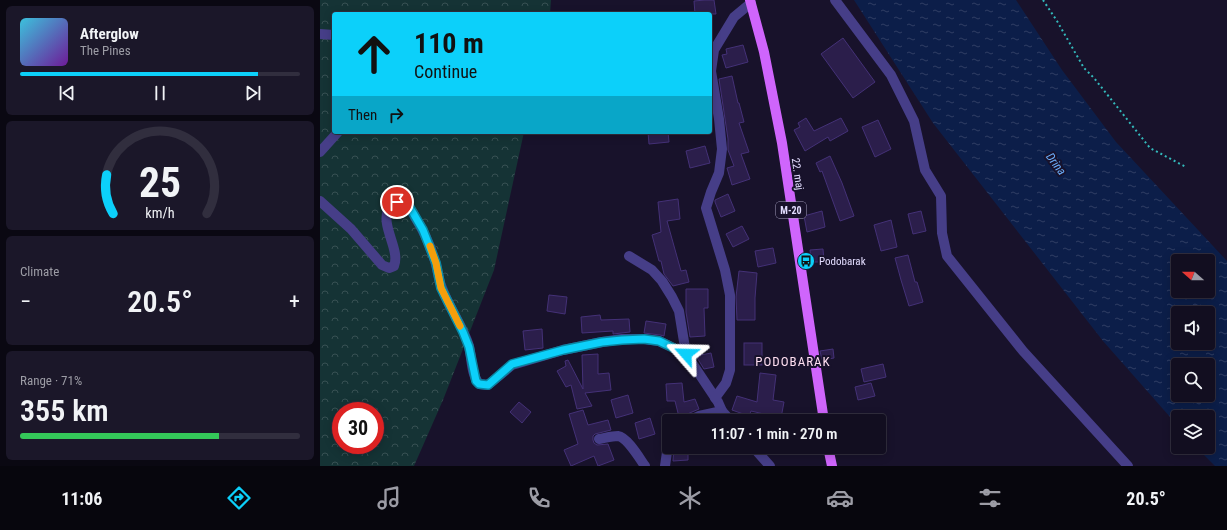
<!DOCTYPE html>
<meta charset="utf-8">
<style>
:root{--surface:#120e20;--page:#1b1729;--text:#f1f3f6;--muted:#9c9ca5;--line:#312e3e;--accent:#0cd0fa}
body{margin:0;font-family:"Roboto Condensed",sans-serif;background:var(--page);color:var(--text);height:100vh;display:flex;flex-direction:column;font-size:15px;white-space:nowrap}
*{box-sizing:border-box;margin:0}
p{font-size:13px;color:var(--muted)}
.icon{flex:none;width:22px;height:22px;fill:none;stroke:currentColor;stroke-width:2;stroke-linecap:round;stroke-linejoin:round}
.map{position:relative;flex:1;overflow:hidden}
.drawer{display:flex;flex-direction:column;gap:6px;padding:6px;background:#0a0812;width:320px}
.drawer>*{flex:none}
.banner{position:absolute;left:12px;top:12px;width:380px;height:122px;border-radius:4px;box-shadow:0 2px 10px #0003,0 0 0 1px var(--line);background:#0cd0fa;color:#111;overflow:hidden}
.needle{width:26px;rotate:291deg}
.buttons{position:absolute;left:851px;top:254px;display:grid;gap:8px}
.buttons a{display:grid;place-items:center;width:44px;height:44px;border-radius:4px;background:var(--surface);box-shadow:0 2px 10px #0003,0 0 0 1px var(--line);font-size:20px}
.speed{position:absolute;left:12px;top:402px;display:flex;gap:8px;font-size:20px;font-weight:700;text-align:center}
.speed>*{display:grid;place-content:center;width:52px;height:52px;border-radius:50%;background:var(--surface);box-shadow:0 2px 10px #0003,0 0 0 1px var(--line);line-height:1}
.speed .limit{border:6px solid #d22;background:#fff;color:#111}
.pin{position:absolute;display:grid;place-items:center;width:34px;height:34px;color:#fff;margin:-17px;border:2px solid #fff;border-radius:50%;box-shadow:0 1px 4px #0007}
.me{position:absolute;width:44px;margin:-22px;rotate:295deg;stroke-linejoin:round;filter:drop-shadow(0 0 3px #0008)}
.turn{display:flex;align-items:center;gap:14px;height:84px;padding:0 16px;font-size:18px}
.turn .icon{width:52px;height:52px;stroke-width:2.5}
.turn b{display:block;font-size:28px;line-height:34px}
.then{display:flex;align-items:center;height:38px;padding:0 16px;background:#0003;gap:8px;font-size:15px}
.big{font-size:30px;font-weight:600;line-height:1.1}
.drawer .widget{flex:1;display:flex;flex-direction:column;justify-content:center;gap:6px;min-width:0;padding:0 14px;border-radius:6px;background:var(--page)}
.drawer .dial{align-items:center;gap:0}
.dial svg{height:104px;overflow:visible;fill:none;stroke:var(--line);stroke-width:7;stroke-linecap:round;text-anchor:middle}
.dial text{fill:var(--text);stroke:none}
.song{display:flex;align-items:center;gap:12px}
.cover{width:48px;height:48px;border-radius:6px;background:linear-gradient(135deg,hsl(190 70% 55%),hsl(280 70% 35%))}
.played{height:4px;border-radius:2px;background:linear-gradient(90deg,var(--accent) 85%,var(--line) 85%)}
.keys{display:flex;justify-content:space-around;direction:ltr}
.heat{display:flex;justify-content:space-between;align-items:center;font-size:22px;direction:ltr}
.charge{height:6px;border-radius:3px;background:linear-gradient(90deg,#34c759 71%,var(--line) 0)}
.trip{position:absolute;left:342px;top:414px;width:224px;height:40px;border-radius:4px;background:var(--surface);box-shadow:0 2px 10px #0003,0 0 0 1px var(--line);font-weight:600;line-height:40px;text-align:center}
.dock{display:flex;height:64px;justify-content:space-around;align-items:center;background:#07060d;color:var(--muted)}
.dock .icon{width:28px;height:28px}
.dock .current{color:var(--accent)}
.dock b{font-size:18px;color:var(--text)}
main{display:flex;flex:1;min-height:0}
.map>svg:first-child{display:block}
.forest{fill:url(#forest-crowns);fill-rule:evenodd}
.water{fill:url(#water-ripples);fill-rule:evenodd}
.building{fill:#2b1e4b;stroke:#443177}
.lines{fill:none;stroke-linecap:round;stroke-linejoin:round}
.path{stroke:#33b9bb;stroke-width:2;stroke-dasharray:2 3;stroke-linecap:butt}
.minor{stroke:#463e88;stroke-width:10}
.major{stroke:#cf65fc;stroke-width:10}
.route-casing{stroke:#0887a2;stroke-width:10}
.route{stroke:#0cd0fa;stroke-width:7}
.slow{stroke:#f59e0b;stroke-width:7}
.labels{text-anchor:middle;stroke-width:4;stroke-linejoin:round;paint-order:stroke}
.shield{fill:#18122b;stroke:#a59fbf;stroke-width:1}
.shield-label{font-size:10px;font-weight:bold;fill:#e2dcfe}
.street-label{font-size:11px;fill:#e2dcfe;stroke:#18122b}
.poi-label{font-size:11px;fill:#e2dcfe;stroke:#18122b;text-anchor:start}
.water-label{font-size:12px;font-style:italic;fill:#6caffc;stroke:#18122b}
.quarter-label{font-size:13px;letter-spacing:1px;fill:#fedef0;stroke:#18122b}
</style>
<main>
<section class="drawer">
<div class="widget">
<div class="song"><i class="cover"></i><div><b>Afterglow</b><p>The Pines</p></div></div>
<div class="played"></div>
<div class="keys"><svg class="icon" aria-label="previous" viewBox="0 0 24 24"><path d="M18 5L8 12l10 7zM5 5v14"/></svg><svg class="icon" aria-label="pause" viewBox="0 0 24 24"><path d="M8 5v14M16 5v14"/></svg><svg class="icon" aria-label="next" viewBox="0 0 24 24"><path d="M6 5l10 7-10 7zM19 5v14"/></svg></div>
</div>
<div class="widget dial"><svg viewBox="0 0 100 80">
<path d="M14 69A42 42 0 1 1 86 69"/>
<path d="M14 69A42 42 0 0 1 9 39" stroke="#0cd0fa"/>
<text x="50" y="56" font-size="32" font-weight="700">25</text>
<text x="50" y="72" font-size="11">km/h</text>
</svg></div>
<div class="widget"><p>Climate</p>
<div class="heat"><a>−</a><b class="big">20.5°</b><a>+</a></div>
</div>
<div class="widget"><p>Range · 71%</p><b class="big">355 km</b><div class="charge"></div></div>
</section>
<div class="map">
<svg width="907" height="466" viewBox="0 0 907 466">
<defs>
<pattern id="forest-crowns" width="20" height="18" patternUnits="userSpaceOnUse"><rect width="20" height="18" fill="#153335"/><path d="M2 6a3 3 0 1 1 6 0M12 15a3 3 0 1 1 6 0" fill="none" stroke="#375053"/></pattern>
<pattern id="water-ripples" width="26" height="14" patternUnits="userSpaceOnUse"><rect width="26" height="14" fill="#0c1e49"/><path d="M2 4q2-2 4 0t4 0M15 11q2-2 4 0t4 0" fill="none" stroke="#2f3e64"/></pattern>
</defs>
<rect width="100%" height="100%" fill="#18122b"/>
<path class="forest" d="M0,0H231L230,14H14V132H204L174,270L123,400L94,466H0ZM21,411H55V445H21Z"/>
<path class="water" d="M534,0H696L742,70L796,142L907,261V466H895L876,447H888V417H858V426L783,341L613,123ZM858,261H888V291H858ZM858,313H888V343H858ZM858,365H888V395H858Z"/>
<g class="building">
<polygon points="385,0 394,0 396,14 375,14 374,1"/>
<polygon points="523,38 555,82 533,98 501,54"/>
<polygon points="423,45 428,62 406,68 402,55 407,54 406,49"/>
<polygon points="412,76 418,103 419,103 424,122 419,123 429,152 421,154 430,179 412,185 407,168 414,166 408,150 408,139 399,79"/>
<polygon points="486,118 494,131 521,118 528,131 510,141 508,137 485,151 474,130 480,127 478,123"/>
<polygon points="558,120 571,149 555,157 542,127"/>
<polygon points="328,132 348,132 349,142 329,144"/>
<polygon points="385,146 390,163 370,168 366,151"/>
<polygon points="510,156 522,183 534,216 520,221 502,171 500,172 496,163"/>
<polygon points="408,194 415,211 401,217 395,202 395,200"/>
<polygon points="358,199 360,219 347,221 361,271 366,270 369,282 353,286 344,274 341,261 339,261 332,235 341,232 338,202"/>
<polygon points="502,211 505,227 487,232 484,216"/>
<polygon points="601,211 606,231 593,234 588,214"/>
<polygon points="571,220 577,247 561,251 554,225"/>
<polygon points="422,226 429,239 413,247 406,234"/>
<polygon points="453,248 456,263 438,267 435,251"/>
<polygon points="503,249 504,262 491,262 490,250"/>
<polygon points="588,255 595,282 597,282 603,302 589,306 581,280 575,258"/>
<polygon points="419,271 437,273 435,298 435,320 417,320 416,297"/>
<polygon points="366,289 388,289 388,308 384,308 385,336 370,337 366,312"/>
<polygon points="229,295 247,297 245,314 227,311"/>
<polygon points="280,315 281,320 309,319 310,332 293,334 293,331 262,333 261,317"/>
<polygon points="326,321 346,324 344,336 340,335 324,333"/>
<polygon points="222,329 223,348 205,350 203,331"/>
<rect x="424" y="343" width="18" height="22"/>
<polygon points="513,349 514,358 502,360 500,351"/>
<polygon points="391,353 394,367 384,369 376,356"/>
<polygon points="278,354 278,374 289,373 291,390 265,393 272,406 257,409 251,385 246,387 237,371 246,366 245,361 248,360 263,389 262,355"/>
<polygon points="563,364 566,377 544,382 541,369"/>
<polygon points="440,373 456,375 453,400 464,402 461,418 431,411 429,416 412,410 417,396 437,402"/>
<polygon points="362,383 364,402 375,399 379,409 365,415 363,418 362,421 360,421 355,401 347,401 346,384"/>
<polygon points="551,383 555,396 538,400 535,387"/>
<polygon points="308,395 313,413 296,418 291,400"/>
<polygon points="199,402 211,412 202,423 190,412"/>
<polygon points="263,410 268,425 288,420 291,430 275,434 273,436 273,440 274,443 277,445 288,444 294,460 278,466 274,456 251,466 244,450 258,444 249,414"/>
<polygon points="330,418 335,434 319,439 315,423"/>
<polygon points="354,447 368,447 368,460 353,461"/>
</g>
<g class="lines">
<polyline class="path" points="723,0 737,21 764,68 774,78 830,148 866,167"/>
<g class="minor">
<polyline points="515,0 571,75 594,121 605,170 621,196 622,233 627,256 703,351 808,466"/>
<polyline points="0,34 14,35"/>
<polyline points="0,152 18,132"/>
<path d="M0,201L31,229L62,265L69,268L74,266C81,249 58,223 70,207C72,203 76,202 80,202C88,204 91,210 95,217C104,231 110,245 115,261C118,270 118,279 122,288C129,308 143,326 149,346C152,359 151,374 159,384L168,385L192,365L243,350L282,342L302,339H324L339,341L366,354L398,402L402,411L411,421"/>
<polyline points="309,256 332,270 342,281 352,297 359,311 366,354"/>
<polyline points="395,398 406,383 410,370 410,295 405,270 386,208 391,192 399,173 402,149 399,119 391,71 394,50 414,17 431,3"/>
<polyline points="368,421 379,416 402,411"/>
<path d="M279,439C285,438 292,436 298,436C307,437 320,459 325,466"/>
<polyline points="433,447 450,466"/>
<polyline points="345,466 349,438"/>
</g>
<g class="major">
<polyline points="430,0 444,52 462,143 504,421"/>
<polyline points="508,447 512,466"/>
</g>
</g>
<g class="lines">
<g class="route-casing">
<polyline id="route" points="77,202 81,202 89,206 103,230 116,263 121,288 143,332 149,347 156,381 159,384 168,385 192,364 243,350 282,342 302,340 324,339 339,341 366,354"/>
</g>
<use href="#route" class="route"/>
<polyline class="slow" points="110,246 116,263 121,288 140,326"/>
</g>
<defs>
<g id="bus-disc" transform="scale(0.9)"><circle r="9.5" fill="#0cd0fa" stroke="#18122b"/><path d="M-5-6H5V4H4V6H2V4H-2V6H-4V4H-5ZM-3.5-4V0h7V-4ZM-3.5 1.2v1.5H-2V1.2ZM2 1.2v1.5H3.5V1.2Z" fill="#111"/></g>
</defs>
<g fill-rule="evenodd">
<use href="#bus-disc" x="486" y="261"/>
</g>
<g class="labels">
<rect class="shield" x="456" y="202" width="30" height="16" rx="3"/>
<g class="shield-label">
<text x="471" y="214">M-20</text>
</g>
<g class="street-label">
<text transform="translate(478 174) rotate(82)" y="4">22. maj</text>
</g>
<g class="poi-label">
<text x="499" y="265">Podobarak</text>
</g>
<g class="water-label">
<text transform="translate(736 164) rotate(53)" y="4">Drina</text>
</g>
<g class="quarter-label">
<text x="473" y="366">PODOBARAK</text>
</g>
</g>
</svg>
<div class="buttons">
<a><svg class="needle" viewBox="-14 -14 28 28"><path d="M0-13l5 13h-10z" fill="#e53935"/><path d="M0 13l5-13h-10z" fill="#9c9ca5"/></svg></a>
<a><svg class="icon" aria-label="sound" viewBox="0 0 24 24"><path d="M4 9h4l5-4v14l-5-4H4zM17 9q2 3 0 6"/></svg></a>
<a><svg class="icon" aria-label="search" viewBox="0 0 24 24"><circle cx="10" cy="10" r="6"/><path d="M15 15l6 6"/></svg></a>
<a><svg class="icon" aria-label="layers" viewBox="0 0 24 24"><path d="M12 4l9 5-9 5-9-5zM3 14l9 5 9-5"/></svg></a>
</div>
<div class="speed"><div class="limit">30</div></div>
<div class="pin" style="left:77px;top:202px;background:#d93025"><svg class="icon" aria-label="arrive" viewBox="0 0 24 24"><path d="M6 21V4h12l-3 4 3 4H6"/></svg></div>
<svg class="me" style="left:366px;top:354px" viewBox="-20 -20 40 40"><path d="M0-17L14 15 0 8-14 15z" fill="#0cd0fa" stroke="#fff" stroke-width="4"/></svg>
<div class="trip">11:07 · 1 min · 270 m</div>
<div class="banner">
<div class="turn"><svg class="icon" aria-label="ahead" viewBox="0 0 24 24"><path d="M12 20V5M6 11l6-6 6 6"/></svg><div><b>110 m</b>Continue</div></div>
<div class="then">Then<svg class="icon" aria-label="right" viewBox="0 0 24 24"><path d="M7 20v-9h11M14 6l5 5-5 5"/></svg></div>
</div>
</div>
</main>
<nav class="dock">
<b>11:06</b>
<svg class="icon current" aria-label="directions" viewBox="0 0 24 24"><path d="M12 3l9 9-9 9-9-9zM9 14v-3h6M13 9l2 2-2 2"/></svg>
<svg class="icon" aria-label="music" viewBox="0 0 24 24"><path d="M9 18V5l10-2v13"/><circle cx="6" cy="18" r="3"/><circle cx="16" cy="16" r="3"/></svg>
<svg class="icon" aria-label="phone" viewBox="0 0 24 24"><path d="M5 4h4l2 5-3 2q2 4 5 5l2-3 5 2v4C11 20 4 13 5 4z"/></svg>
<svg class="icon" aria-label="climate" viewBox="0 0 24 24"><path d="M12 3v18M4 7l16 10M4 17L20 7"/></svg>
<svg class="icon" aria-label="car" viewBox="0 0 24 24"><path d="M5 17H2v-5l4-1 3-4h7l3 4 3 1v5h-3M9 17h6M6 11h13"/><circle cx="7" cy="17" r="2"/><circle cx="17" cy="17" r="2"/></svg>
<svg class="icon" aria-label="filters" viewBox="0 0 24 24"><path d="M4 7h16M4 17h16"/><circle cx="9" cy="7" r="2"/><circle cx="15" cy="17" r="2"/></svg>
<b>20.5°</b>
</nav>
